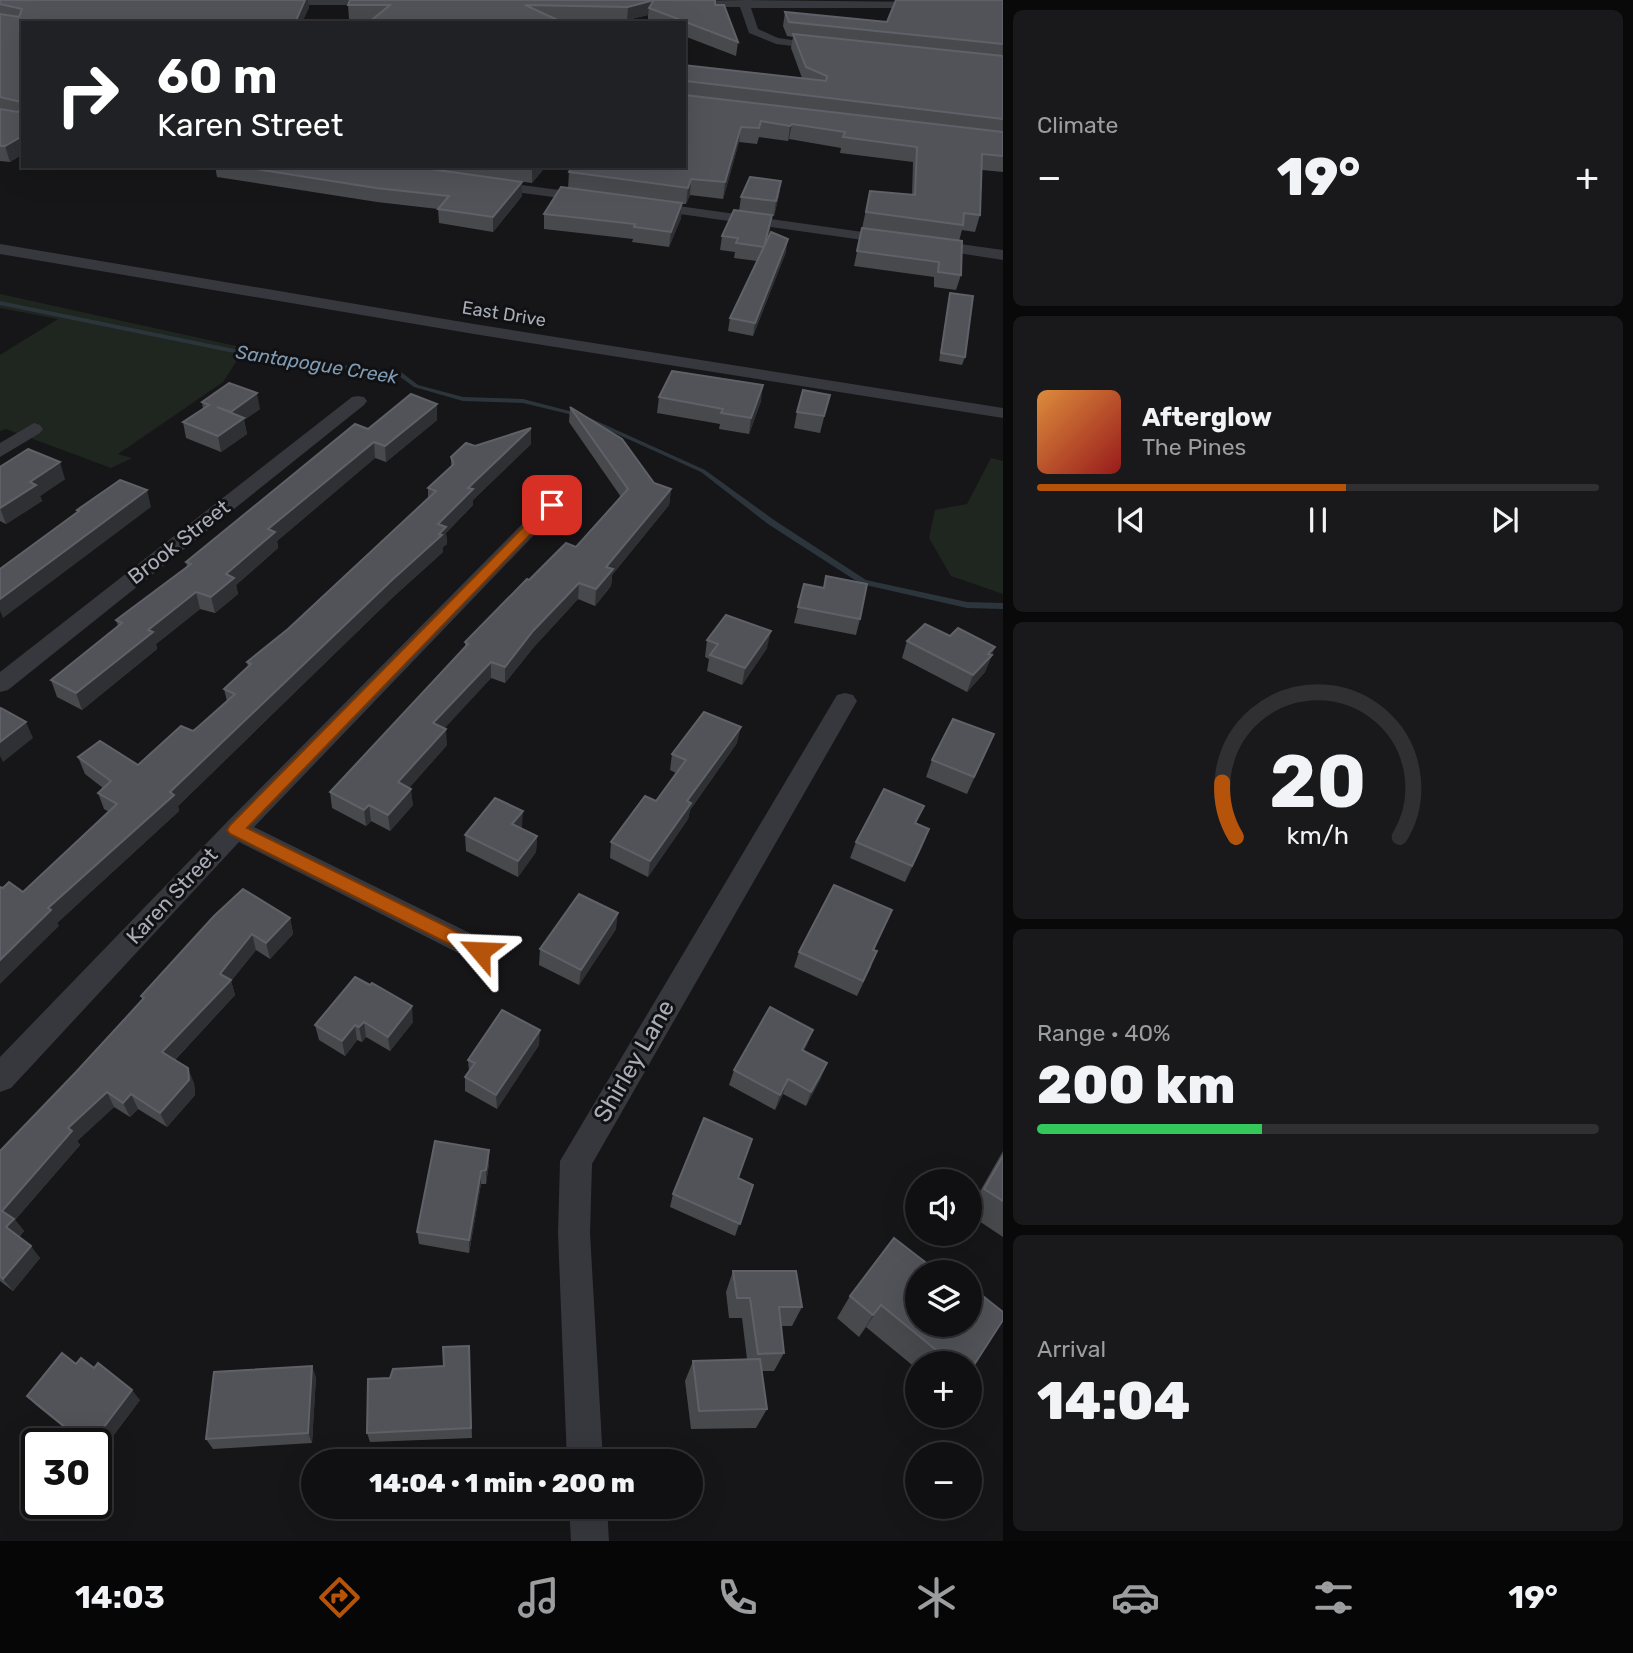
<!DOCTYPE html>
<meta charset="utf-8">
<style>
:root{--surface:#101012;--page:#19191b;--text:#f1f3f6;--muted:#9c9d9f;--line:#303032;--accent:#b45309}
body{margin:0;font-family:Rubik,sans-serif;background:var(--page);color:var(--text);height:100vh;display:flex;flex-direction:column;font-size:26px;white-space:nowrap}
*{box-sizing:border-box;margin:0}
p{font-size:23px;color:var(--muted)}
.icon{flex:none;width:38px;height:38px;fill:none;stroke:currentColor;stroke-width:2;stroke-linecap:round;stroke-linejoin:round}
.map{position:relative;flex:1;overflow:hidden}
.panel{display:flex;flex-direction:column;gap:10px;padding:10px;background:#09090a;width:630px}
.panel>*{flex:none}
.hud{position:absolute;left:21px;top:21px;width:665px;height:147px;border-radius:0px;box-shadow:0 7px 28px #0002,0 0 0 2px var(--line);background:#202124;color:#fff;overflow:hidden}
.fabs{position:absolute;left:905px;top:1169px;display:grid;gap:14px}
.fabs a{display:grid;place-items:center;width:77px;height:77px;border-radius:50%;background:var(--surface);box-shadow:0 7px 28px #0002,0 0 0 2px var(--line);font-size:35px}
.speed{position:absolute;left:21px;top:1428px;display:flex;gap:14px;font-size:35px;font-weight:700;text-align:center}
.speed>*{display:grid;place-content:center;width:91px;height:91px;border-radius:50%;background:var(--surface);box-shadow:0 7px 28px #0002,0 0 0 2px var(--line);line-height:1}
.speed .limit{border:4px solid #111;border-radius:10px;background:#fff;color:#111}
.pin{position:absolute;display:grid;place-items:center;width:60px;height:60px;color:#fff;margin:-30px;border-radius:14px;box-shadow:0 4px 10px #0006}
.me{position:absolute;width:77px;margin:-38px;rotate:296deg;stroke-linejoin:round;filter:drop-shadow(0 0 5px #0008)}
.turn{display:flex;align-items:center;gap:24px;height:147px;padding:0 21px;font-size:32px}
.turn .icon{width:91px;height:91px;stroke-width:2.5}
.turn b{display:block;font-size:49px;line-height:60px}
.big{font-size:52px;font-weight:800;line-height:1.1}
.panel .widget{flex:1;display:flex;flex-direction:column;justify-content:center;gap:10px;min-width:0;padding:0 24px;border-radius:10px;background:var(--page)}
.panel .dial{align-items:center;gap:0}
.dial svg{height:182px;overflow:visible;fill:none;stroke:var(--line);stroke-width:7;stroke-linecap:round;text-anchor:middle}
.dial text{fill:var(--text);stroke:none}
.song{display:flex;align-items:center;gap:21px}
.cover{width:84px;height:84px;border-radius:10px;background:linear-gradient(135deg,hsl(30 70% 55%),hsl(0 70% 35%))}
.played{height:7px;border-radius:4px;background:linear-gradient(90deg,var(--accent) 55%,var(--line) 55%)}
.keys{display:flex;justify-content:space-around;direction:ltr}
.heat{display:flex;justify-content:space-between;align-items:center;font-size:38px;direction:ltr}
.charge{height:10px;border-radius:5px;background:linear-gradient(90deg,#34c759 40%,var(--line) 0)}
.trip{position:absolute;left:301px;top:1449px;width:402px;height:70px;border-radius:35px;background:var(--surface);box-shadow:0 7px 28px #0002,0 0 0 2px var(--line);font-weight:800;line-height:70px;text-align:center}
.tabs{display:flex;height:112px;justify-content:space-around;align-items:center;background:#060607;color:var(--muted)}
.tabs .icon{width:49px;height:49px}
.tabs .current{color:var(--accent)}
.tabs b{font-size:32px;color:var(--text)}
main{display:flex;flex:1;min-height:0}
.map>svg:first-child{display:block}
.green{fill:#1e261f}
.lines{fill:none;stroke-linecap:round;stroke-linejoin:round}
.stream{fill:#2c353c;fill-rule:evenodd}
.minor{fill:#37383d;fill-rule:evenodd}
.wall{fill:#47494d}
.shaded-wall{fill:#2f3033}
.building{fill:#525359;stroke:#5f6168;stroke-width:2}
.route{fill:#b45309;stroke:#753606;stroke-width:2}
.labels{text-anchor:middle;stroke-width:6;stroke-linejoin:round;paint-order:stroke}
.far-street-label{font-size:18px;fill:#a8adb8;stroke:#111113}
.far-water-label{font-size:19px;font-style:italic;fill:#7f9bb3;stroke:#111113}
.street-label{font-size:21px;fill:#a8adb8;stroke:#111113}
.near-street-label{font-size:24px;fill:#a8adb8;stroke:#111113}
</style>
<main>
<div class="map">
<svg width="1003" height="1541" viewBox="0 0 1003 1541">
<rect width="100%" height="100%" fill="#161618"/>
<g class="green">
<polygon points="0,294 245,348 223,382 118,454 132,458 111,468 6,429 0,431 0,355 58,319 0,308"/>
<polygon points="991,458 1003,461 1003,594 951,576 929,538 935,510 967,504"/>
</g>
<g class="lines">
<polygon class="stream" points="0,301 268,356 401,372 418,385 463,397 523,399 581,414 705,470 774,520 866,580 967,602 1003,603 1003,609 967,608 861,584 768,524 701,472 577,416 523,403 463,401 414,387 399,376 268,360 0,305"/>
<g class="minor">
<polygon points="272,0 384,0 385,2 380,5 276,5 272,4"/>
<polygon points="748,0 926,2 931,5 926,8 751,8 758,29 778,38 829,45 831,47 825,50 776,44 749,33 740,7 682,7 677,4 682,1"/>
<polygon points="490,181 590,194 597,198 590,202 485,188 485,182"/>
<polygon points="650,202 891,236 898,240 891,244 645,209 643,206 645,203"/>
<polygon points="931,240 1003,250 1003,260 926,248 923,245 926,242"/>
<polygon points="0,244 474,324 1003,408 1003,418 474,334 0,254"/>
<polygon points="358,396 364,397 367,401 364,405 8,690 0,692 0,672 352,397"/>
<polygon points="34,423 40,425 43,429 40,433 0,457 0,443"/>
<polygon points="552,499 559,501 562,505 559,509 254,827 490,943 494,951 490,959 480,963 470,959 239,842 11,1088 0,1092 0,1057 227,822 545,501"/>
<polygon points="845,693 853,695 857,701 592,1164 590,1233 603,1461 567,1461 558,1233 560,1161 837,695"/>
<polygon points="569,1507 607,1507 609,1541 571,1541"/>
</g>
</g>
<g class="wall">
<polygon points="0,0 308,0 309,8 23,23 23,154 10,162 0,161"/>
<polygon points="1003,0 1003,172 982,170 980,215 975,232 962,230 959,241 961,275 956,290 934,287 934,277 854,266 870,191 912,195 913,162 840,153 841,148 789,139 788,141 759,137 757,144 739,142 723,199 690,195 686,204 682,204 681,218 669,247 632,242 633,239 544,229 544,214 568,188 569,172 684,166 684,65 802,78 791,48 793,37 787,36 783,26 785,12 887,22"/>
<polygon points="348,5 715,5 738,42 736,56 684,36 684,23 651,23 648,21 648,15 627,20 349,19"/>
<polygon points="215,166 409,166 522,196 493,232 439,223 438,209 377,202 217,177"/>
<polygon points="409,166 546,166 532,183"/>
<polygon points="781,181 779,195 774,216 772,216 766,243 786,252 753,336 728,331 730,318 757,261 734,258 735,252 720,250 722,236 739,211 741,197"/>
<polygon points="950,293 965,357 962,365 939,361"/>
<polygon points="659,397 761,401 749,434 719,429 720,424 657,413"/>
<polygon points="202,402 260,409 244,420 247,434 221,452 186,438 183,422 203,409"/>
<polygon points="437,404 437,420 386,462 375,458 277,541 278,548 236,585 238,594 215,613 200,609 156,644 157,649 82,710 57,697 51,680 118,626 116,620 187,567 186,562 368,429"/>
<polygon points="570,407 654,483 671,489 669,505 612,575 611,586 595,606 578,599 533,648 505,683 491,678 444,728 447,745 409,788 413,805 390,831 371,821 366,826 332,808 330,792 465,647 465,642 529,580 576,547 621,497 569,422"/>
<polygon points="826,410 820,433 794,428 797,412"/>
<polygon points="531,444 473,500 473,505 446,533 447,544 443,547 443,552 393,597 178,806 179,811 57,923 59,926 3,888 23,892 109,812 104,809 98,793 103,788 85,774 78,757 138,765 193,731 227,701 224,689 248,667 247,662 288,629 428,498 428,488 451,467 451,457 475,446"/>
<polygon points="0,467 65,479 40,496 42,501 6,524 0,521"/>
<polygon points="804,584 823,588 860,619 856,635 794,623"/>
<polygon points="950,636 995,647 985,672 967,692 902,658 907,641"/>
<polygon points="707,640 767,648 742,685 707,671 709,659 705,657"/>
<polygon points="994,734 967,794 926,777 932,760"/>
<polygon points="737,743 690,810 688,819 648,877 610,858 611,842 656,801 676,773 670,770 672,754"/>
<polygon points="917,824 923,845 905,882 850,858 856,842"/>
<polygon points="522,828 521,829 537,836 536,852 518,877 466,851 465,835"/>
<polygon points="214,916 290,918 293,934 270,959 256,950 231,981 235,995 175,1060 194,1083 195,1095 167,1127 138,1109 130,1117 114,1107 77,1141 80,1145 15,1220 24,1231 19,1237 40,1258 13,1291 0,1281 0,1151 76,1072 143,1000 141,996"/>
<polygon points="885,926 874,950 871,967 857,996 794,967 799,952"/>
<polygon points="616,929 579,985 539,965 540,949"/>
<polygon points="355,977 413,1022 390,1051 366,1037 362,1042 357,1040 345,1056 319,1040 315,1025"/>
<polygon points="813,1030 804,1051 821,1078 806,1106 783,1094 775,1110 729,1085 734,1070"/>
<polygon points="539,1045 497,1109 465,1091 465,1077 469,1071 468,1060"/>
<polygon points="1003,1151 1003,1237 970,1215 970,1209"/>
<polygon points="489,1163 486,1184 481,1184 469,1253 419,1244 417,1232"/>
<polygon points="753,1185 735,1236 670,1207 673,1194"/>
<polygon points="733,1271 802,1307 792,1326 781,1326 784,1353 774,1371 762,1371 767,1409 756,1428 691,1429 685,1381 693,1361 747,1359 742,1318 729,1318 726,1292"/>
<polygon points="974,1289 970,1363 917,1363 917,1369 866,1327 859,1337 837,1318 850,1296 970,1325 970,1295"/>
<polygon points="469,1346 472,1438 370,1442 367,1433 390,1378 444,1366"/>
<polygon points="76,1364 140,1400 98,1456 96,1454 96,1444 84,1444 37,1406 27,1396"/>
<polygon points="316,1377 312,1443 213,1449 206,1439"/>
</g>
<g class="shaded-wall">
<polygon points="305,0 308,0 309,8 302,23 295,23"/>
<polygon points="654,0 649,8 648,15 627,20 628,7"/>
<polygon points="792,124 789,139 788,141 790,126"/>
<polygon points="741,127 739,142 723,199 725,182"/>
<polygon points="19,138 23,154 10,162 5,146"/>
<polygon points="535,166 546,166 532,183 532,169"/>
<polygon points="691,179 690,195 686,204 688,188"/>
<polygon points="781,181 779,195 774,216 776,201"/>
<polygon points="522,182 522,196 493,232 493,217"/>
<polygon points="682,203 681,218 669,247 671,232"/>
<polygon points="772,215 770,230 761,262 764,247"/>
<polygon points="788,239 786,252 753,336 755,323"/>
<polygon points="763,385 761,401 749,434 751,418"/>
<polygon points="257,393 260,409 244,420 247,434 221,452 218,436 231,412"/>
<polygon points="437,404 437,420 386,462 385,446"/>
<polygon points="531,428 531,444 473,500 473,505 446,533 447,544 443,547 443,552 393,597 178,806 179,811 57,923 59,926 0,984 0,960 48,908 170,792 438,524 468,488"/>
<polygon points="374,442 375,458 277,541 278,548 236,585 238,594 215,613 211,597 226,574 268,529"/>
<polygon points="60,462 65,479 40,496 42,501 6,524 0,508 30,482"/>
<polygon points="671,489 669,505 612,575 611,586 595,606 596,589 606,567"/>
<polygon points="147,490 151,507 3,618 0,611 0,599"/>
<polygon points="579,583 578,599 533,648 505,683 505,667 533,631"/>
<polygon points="196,592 200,609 156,644 157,649 82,710 76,693 148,630"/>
<polygon points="771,631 767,648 742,685 745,668"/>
<polygon points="995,647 985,672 967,692 973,675 988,654"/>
<polygon points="491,662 491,678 434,740 433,723"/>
<polygon points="26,722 33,738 3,762 0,756 0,742"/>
<polygon points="741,727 737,743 690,810 688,819 648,877 650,861 687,801"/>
<polygon points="446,729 447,745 400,798 398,782"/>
<polygon points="411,789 413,805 390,831 388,815"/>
<polygon points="369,805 371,821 366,826 364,810"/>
<polygon points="523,811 522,828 512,841 512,824"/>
<polygon points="929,829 923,845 905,882 912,866"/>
<polygon points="537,836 536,852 518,877 518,861"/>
<polygon points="618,913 616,929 579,985 581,970"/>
<polygon points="290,918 293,934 270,959 266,943"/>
<polygon points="252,934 256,950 231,981 235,995 168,1067 162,1052 220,974"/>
<polygon points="412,1006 413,1022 390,1051 388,1037"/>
<polygon points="364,1022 366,1037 362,1042 359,1027"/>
<polygon points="355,1025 357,1040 345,1056 342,1041"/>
<polygon points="540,1030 539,1045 497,1109 496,1095"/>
<polygon points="813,1030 807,1045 797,1065 802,1050"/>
<polygon points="827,1063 821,1078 806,1106 811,1092"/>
<polygon points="188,1068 194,1083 195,1095 167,1127 160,1113"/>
<polygon points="788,1079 783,1094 775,1110 780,1095"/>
<polygon points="107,1092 114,1107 77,1141 80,1145 15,1220 24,1231 15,1240 6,1227 2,1211 68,1128"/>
<polygon points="131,1094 138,1109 130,1117 123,1103"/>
<polygon points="489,1150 489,1163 486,1184 486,1170"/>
<polygon points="481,1171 481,1184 469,1253 469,1240"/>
<polygon points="31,1246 40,1258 13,1291 3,1279"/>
<polygon points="881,1305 866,1327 859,1337 873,1315"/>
<polygon points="312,1366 316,1377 312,1443 308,1433"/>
<polygon points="132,1390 140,1400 98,1456 96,1454 96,1444 91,1444"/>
</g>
<g class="building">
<polygon points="0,0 305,0 295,23 23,23 23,138 19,138 5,146 0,146 0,109 18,112 21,109 21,102 0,97 0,14 19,17 22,9 0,4"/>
<polygon points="350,0 715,0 715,5 724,5 738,42 649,8 654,0 628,7 525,5 562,22 560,23 368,23 390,5 348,5"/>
<polygon points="896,0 1003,0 1003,44 789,22 785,12 887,22"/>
<polygon points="793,34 1003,56 1003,119 686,81 684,83 684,65 826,81 827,76 806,67"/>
<polygon points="684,90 685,95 1003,132 1003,156 982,154 980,215 964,213 963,225 866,212 870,191 915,195 917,147 843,137 845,132 792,124 790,126 761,121 759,128 741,127 725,182 691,179 688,188 569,172 572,166 684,166 684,125 687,120 684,120"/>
<polygon points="237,166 409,166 522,182 493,217 438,209 449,196 376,188"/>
<polygon points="511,166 535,166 532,169"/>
<polygon points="750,177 781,181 776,201 741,197"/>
<polygon points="561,187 682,203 671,232 634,227 635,224 544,214"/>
<polygon points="734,210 772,215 764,247 736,243 738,238 722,236"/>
<polygon points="862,228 962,241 961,275 938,272 939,262 857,251"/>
<polygon points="771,232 788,239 755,323 730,318"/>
<polygon points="950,293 973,296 965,357 941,353"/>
<polygon points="672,371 763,385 751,418 721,413 723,409 659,397"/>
<polygon points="229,383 257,393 231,412 217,407 244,418 218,436 183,422 209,405 202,402"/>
<polygon points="803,390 830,395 824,416 797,412"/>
<polygon points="411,394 437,404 385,446 374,442 268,529 275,532 226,574 234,578 211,597 196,592 148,630 153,632 76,693 51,680 122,623 116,620 191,564 186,562 355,424 368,429"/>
<polygon points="570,407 622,439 654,483 671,489 606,567 613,569 596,589 579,583 533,631 505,667 491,662 433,723 446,729 398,782 411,789 388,815 369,805 364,810 330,792 468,644 465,642 527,579 529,580 566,543 576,547 628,489"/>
<polygon points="531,428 468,488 473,489 438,524 446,527 439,534 442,535 392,580 170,792 174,795 48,908 51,910 0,960 0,887 3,888 9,882 23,892 117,804 98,793 111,781 78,757 100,741 138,765 181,726 193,731 198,727 235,694 224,689 251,664 247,662 288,629 436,491 428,488 454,464 451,457 466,443 475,446"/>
<polygon points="28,449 60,462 30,482 36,485 0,508 0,467"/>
<polygon points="120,480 147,490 0,599 0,569 79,511 77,510"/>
<polygon points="826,576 867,584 860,619 798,607 804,584 824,588"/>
<polygon points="726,615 771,631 745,668 710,655 718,644 707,640"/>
<polygon points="925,624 950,636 958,628 995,647 988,654 992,655 973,675 907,641"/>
<polygon points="1,708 26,722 0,742 0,709"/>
<polygon points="704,712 741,727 687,801 691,803 650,861 611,842 645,796 656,801 686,760 672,754"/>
<polygon points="953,719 994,734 974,777 932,760"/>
<polygon points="884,789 924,806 915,823 929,829 912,866 856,842"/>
<polygon points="495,798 523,811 512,824 537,836 518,861 465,835"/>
<polygon points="834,885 892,910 873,950 877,951 863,981 799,952"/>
<polygon points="243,889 290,918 266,943 252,934 220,974 231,980 162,1052 188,1068 189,1080 160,1113 131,1094 123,1103 107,1092 68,1128 72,1131 2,1211 14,1219 6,1227 31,1246 3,1279 0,1276 0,1151 76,1072 144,998 141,996 214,916"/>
<polygon points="579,894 618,913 581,970 540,949"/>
<polygon points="355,977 370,985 372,983 412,1006 388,1037 364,1022 359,1027 355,1025 342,1041 315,1025"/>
<polygon points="770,1007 813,1030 802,1050 827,1063 811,1092 788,1079 780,1095 734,1070"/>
<polygon points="502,1010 540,1030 496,1095 465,1077 475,1063 468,1060"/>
<polygon points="704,1118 752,1139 738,1178 753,1185 740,1224 673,1194"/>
<polygon points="435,1141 489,1150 486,1170 481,1171 469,1240 417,1232"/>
<polygon points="1003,1156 1003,1201 984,1189"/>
<polygon points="894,1238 938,1272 917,1272 917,1325 970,1325 970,1297 974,1289 1003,1312 1003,1320 970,1371 970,1363 952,1363 881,1305 873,1315 850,1296"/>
<polygon points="733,1271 796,1271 802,1307 779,1307 784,1353 758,1354 750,1298 737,1298"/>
<polygon points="469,1346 471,1428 367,1433 368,1379 390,1378 393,1369 444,1366 443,1347"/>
<polygon points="62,1353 76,1364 81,1358 94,1368 98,1363 132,1390 91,1444 86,1444 27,1396"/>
<polygon points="760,1359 767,1409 699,1411 693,1361"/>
<polygon points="312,1366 308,1433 206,1439 214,1372"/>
</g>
<polygon class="route" points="552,502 556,503 556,508 247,828 486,946 489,951 486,956 480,959 473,956 230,834 227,830 230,825 547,503"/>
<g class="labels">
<g class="far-street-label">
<text transform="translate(504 314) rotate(9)" y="6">East Drive</text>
</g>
<g class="far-water-label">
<text transform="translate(317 364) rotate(9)" y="7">Santapogue Creek</text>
</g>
<g class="street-label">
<text transform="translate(179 542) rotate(-38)" y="7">Brook Street</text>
<text transform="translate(172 896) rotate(-47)" y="7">Karen Street</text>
</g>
<g class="near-street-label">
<text transform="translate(634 1061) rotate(-60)" y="8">Shirley Lane</text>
</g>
</g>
</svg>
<div class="fabs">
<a><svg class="icon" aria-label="sound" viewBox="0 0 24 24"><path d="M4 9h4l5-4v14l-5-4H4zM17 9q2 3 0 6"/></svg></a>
<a><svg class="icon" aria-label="layers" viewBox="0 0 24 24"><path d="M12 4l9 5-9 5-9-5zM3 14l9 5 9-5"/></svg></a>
<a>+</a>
<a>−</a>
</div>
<div class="speed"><div class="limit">30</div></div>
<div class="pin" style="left:552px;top:505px;background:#d93025"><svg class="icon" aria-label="arrive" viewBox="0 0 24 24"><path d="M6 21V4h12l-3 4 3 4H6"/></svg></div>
<svg class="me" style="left:480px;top:951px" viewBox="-20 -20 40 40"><path d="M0-17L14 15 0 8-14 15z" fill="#b45309" stroke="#fff" stroke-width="4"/></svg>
<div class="trip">14:04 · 1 min · 200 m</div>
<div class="hud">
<div class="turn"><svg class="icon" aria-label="right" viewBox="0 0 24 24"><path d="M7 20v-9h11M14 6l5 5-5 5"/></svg><div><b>60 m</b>Karen Street</div></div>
</div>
</div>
<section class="panel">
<div class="widget"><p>Climate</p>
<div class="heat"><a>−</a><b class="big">19°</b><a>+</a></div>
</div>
<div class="widget">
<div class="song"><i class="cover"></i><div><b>Afterglow</b><p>The Pines</p></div></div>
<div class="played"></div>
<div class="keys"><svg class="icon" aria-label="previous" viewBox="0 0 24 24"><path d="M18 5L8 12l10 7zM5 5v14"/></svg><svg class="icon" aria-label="pause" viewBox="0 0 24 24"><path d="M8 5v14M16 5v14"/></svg><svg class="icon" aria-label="next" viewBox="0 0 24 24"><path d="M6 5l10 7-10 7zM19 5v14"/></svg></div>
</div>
<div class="widget dial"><svg viewBox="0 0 100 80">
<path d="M14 69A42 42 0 1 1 86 69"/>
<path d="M14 69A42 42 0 0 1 8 45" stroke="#b45309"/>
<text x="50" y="56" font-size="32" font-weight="700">20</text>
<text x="50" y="72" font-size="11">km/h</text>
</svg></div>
<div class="widget"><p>Range · 40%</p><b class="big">200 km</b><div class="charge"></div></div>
<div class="widget"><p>Arrival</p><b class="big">14:04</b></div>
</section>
</main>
<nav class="tabs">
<b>14:03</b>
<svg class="icon current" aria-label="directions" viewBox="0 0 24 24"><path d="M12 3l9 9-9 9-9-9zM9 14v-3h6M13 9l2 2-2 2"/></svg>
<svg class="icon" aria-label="music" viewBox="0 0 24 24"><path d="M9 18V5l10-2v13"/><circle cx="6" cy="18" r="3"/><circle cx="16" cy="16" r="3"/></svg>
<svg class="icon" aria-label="phone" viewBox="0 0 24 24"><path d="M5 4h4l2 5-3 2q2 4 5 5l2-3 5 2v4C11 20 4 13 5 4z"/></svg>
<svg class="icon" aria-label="climate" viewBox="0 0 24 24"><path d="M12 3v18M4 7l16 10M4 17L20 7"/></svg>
<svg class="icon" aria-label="car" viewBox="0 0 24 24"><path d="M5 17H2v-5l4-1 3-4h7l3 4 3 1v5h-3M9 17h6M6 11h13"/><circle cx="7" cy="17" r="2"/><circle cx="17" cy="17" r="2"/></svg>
<svg class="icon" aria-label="filters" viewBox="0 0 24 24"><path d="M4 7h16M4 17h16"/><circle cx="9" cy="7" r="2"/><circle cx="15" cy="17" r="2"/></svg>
<b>19°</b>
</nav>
